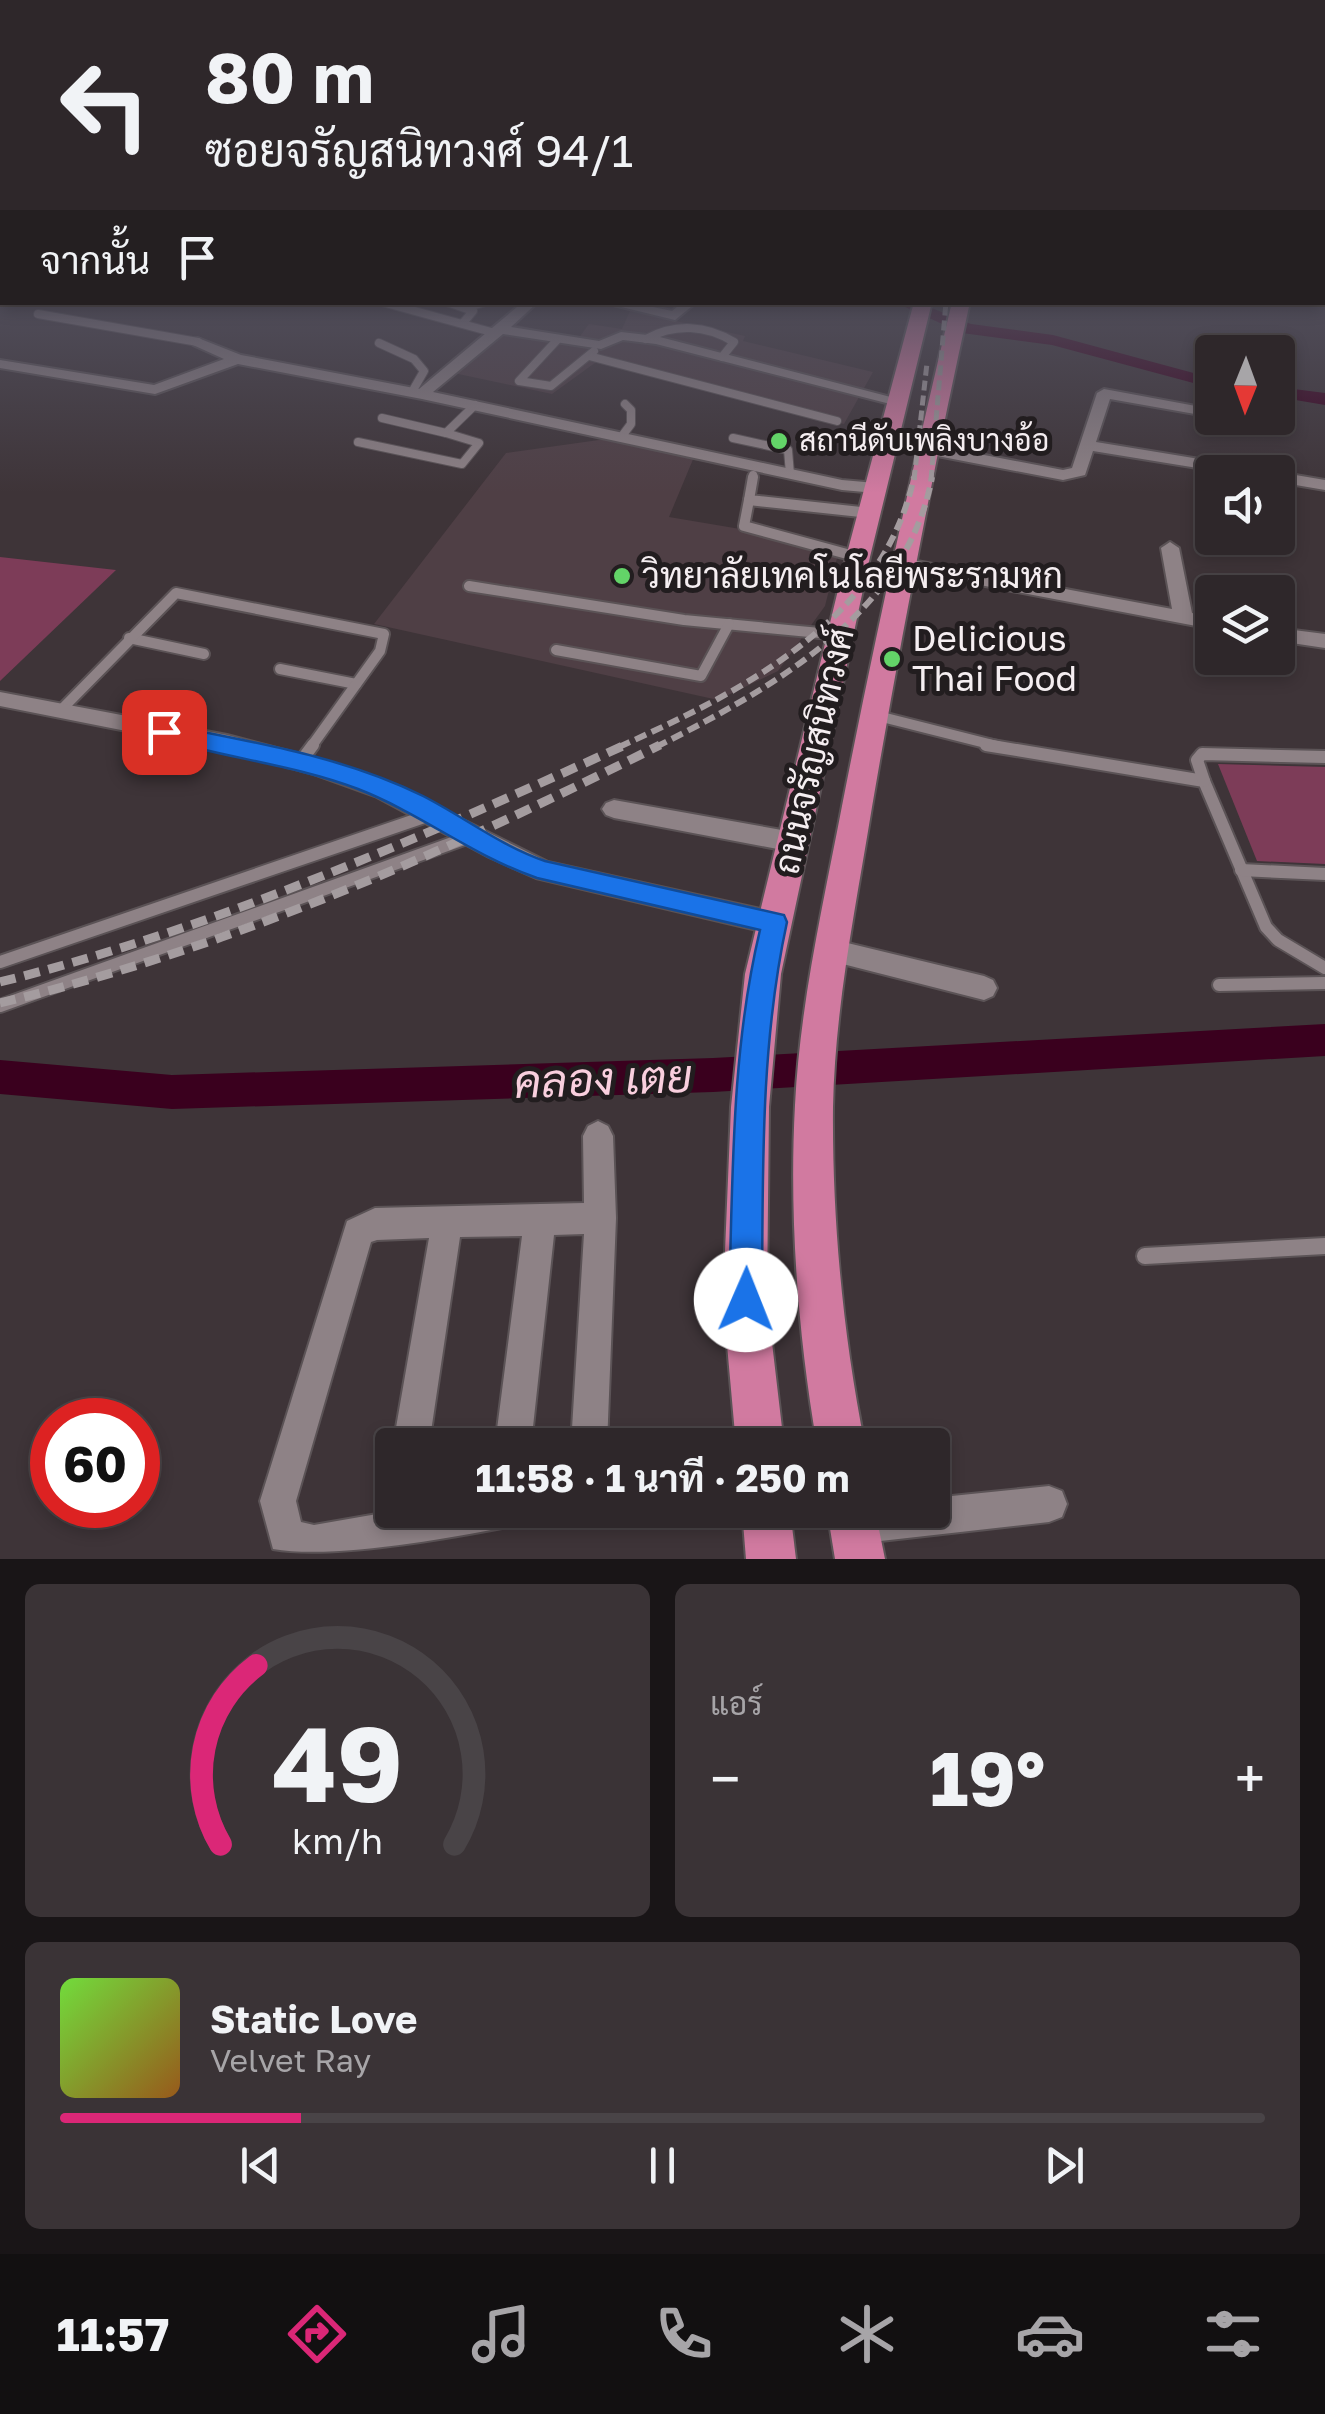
<!DOCTYPE html>
<html lang="th">
<meta charset="utf-8">
<style>
:root{--surface:#2e272a;--page:#3a3336;--text:#f1f3f6;--muted:#a7a5a8;--line:#494447;--accent:#db2777}
body{margin:0;font-family:"Golos Text",Sarabun,sans-serif;background:var(--page);color:var(--text);height:100vh;display:flex;flex-direction:column;font-size:38px;white-space:nowrap}
*{box-sizing:border-box;margin:0}
p{font-size:32px;color:var(--muted)}
.icon{flex:none;width:55px;height:55px;fill:none;stroke:currentColor;stroke-width:2;stroke-linecap:round;stroke-linejoin:round}
.map{position:relative;height:1559px;overflow:hidden}
.sheet{display:flex;flex-direction:column;gap:25px;padding:25px;background:#191517;flex:1}
.sheet>*{flex:none}
.hud{position:absolute;left:0px;top:0px;width:1325px;height:305px;box-shadow:0 5px 15px #0003,0 0 0 2px var(--line);background:#2e272a;color:var(--text);overflow:hidden}
.needle{width:65px;rotate:181deg}
.controls{position:absolute;left:1195px;top:335px;display:grid;gap:20px}
.controls a{display:grid;place-items:center;width:100px;height:100px;border-radius:10px;background:var(--surface);box-shadow:0 5px 15px #0003,0 0 0 2px var(--line);font-size:50px}
.speed{position:absolute;left:30px;top:1398px;display:flex;gap:20px;font-size:50px;font-weight:700;text-align:center}
.speed>*{display:grid;place-content:center;width:130px;height:130px;border-radius:50%;background:var(--surface);box-shadow:0 5px 15px #0003,0 0 0 2px var(--line);line-height:1}
.speed .limit{border:15px solid #d22;background:#fff;color:#111}
.pin{position:absolute;display:grid;place-items:center;width:85px;height:85px;color:#fff;margin:-42px;border-radius:20px;box-shadow:0 5px 15px #0006}
.me{position:absolute;width:110px;margin:-55px;rotate:1deg;stroke-linejoin:round;filter:drop-shadow(0 0 8px #0008)}
.turn{display:flex;align-items:center;gap:35px;height:210px;padding:0 40px;font-size:45px}
.turn .icon{width:130px;height:130px;stroke-width:2.5}
.turn b{display:block;font-size:70px;line-height:85px}
.then{display:flex;align-items:center;height:95px;padding:0 40px;background:#0003;gap:20px;font-size:38px}
.big{font-size:75px;font-weight:700;line-height:1.1}
.sheet .tile{flex:1;display:flex;flex-direction:column;justify-content:center;gap:15px;min-width:0;padding:0 35px;border-radius:15px;background:var(--page)}
.sheet .dial{align-items:center;gap:0}
.dial svg{height:260px;overflow:visible;fill:none;stroke:var(--line);stroke-width:7;stroke-linecap:round;text-anchor:middle}
.dial text{fill:var(--text);stroke:none}
.song{display:flex;align-items:center;gap:30px}
.cover{width:120px;height:120px;border-radius:15px;background:linear-gradient(135deg,hsl(100 70% 55%),hsl(30 70% 35%))}
.played{height:10px;border-radius:5px;background:linear-gradient(90deg,var(--accent) 20%,var(--line) 20%)}
.keys{display:flex;justify-content:space-around;direction:ltr}
.heat{display:flex;justify-content:space-between;align-items:center;font-size:55px;direction:ltr}
.sheet .tiles{flex:1;display:grid;gap:25px;grid-template-columns:1fr 1fr}
.tile:last-child{grid-column:span 2}
.trip{position:absolute;left:375px;top:1428px;width:575px;height:100px;border-radius:10px;background:var(--surface);box-shadow:0 5px 15px #0003,0 0 0 2px var(--line);font-weight:700;line-height:100px;text-align:center}
.tabs{display:flex;height:160px;justify-content:space-around;align-items:center;background:#121011;color:var(--muted)}
.tabs .icon{width:70px;height:70px}
.tabs .selected{color:var(--accent)}
.tabs b{font-size:45px;color:var(--text)}
.map>svg:first-child{display:block}
.built{fill:#4f3f45}
.lines{fill:none;stroke-linecap:round;stroke-linejoin:round}
.canal{fill:#3a001e;fill-rule:evenodd}
.building{fill:#7d3c58}
.lane-far3-casing{stroke:#5b5356;stroke-width:10}
.lane-far2-casing{stroke:#5b5356;stroke-width:14}
.lane-far1-casing{stroke:#5b5356;stroke-width:16}
.lane-casing{stroke:#5b5356;stroke-width:20}
.street-casing{stroke:#5b5356;stroke-width:4}
.primary-casing{stroke:#5b5356;stroke-width:4}
.lane-far3{stroke:#8e8286;stroke-width:8}
.lane-far2{stroke:#8e8286;stroke-width:10}
.lane-far1{stroke:#8e8286;stroke-width:12}
.lane{stroke:#8e8286;stroke-width:16}
.street{fill:#8e8286;fill-rule:evenodd}
.primary{fill:#d17aa0;fill-rule:evenodd}
.rail-far2{stroke:#a49c9f;stroke-width:5;stroke-dasharray:10 5;stroke-linecap:butt}
.rail-far1{stroke:#a49c9f;stroke-width:6;stroke-dasharray:12 6;stroke-linecap:butt}
.rail{stroke:#a49c9f;stroke-width:9;stroke-dasharray:16 9;stroke-linecap:butt}
.route{fill:#1a73e8;stroke:#114b97;stroke-width:2.5}
.poi-dot{fill:#63d468;stroke:#221d1f;stroke-width:4}
.labels{text-anchor:middle;stroke-width:10;stroke-linejoin:round;paint-order:stroke}
.far-poi-label{font-size:30px;fill:#f5eef1;stroke:#221d1f;text-anchor:start}
.poi-label{font-size:35px;fill:#f5eef1;stroke:#221d1f;text-anchor:start}
.street-label{font-size:35px;fill:#f5eef1;stroke:#221d1f}
.near-water-label{font-size:45px;font-style:italic;fill:#f9cfde;stroke:#221d1f}
</style>
<div class="map">
<svg width="1325" height="1559" viewBox="0 0 1325 1559">
<rect width="100%" height="100%" fill="#3e3438"/>
<g class="built">
<polygon points="630,311 745,336 743,341 873,372 844,424 599,360 552,394 449,372 509,323 578,339 589,324 622,329"/>
<polygon points="613,438 694,457 669,517 840,546 825,606 778,671 718,700 374,624 506,453"/>
</g>
<g class="lines">
<g class="canal">
<polygon points="894,302 917,302 971,324 1053,335 1212,378 1212,388 1052,345 962,333"/>
<polygon points="1278,387 1325,393 1325,405 1278,397"/>
<polygon points="1325,1024 1325,1056 713,1092 172,1109 0,1094 0,1060 172,1075 713,1058"/>
</g>
</g>
<g class="building">
<polygon points="0,557 116,570 0,681"/>
<polygon points="1218,764 1325,767 1325,864 1257,861"/>
</g>
<g class="lines">
<g class="lane-far3-casing">
<g id="lane-far3">
<polyline points="382,302 495,333"/>
<polyline points="447,302 473,311 463,323"/>
<polyline points="469,307 485,302"/>
<polyline points="38,314 198,342"/>
<polyline points="558,339 519,381 551,386 594,351"/>
<path d="M646,339C675,323 706,325 734,342L722,357"/>
<polyline points="379,343 414,359 424,371 412,392"/>
<polyline points="589,356 837,421"/>
<polyline points="382,418 446,433"/>
<polyline points="622,436 631,424 631,410 625,404"/>
<polyline points="733,438 788,450 790,474"/>
<polyline points="358,442 462,464 479,443 446,433 475,405"/>
<polyline points="752,480 753,475"/>
</g>
</g>
<g class="lane-far2-casing">
<g id="lane-far2">
<polyline points="753,477 749,500 870,513"/>
<polyline points="749,500 744,526 858,557"/>
<polyline points="469,586 684,620 841,635"/>
<polyline points="129,638 204,654"/>
<polyline points="556,650 701,676 729,624"/>
<polyline points="280,669 356,684"/>
<polyline points="61,710 176,593 384,634 380,651 311,747"/>
<polyline points="874,715 1001,747"/>
</g>
</g>
<g class="lane-far1-casing">
<g id="lane-far1">
<polyline points="986,745 1204,781 1266,927 1278,940 1325,968"/>
<polyline points="301,761 313,745"/>
<polyline points="1204,781 1197,760 1202,754 1325,757"/>
<polyline points="1241,870 1325,874"/>
<polyline points="0,962 430,815"/>
<polyline points="1219,985 1325,983"/>
<polyline points="0,1006 472,836"/>
</g>
</g>
<g class="lane-casing">
<polyline id="lane" points="1145,1256 1325,1246"/>
</g>
<g class="street-casing">
<g id="street">
<polygon points="523,302 538,302 511,327 599,341 621,332 656,336 906,401 898,406 656,344 623,340 601,349 503,334 433,392 842,480 876,483 884,488 876,493 842,490 422,399 238,364 155,394 0,368 0,360 154,385 224,359 193,345 193,339 198,338 241,355 419,389"/>
<polygon points="601,302 629,302 672,311 683,302 697,302 675,320"/>
<polygon points="1104,389 1212,409 1212,417 1110,399 1096,442 1248,467 1256,472 1222,472 1093,451 1085,475 1063,480 927,454 919,449 927,444 1063,470 1072,468 1097,393"/>
<polygon points="1229,418 1260,418 1273,423 1265,428"/>
<polygon points="1276,472 1278,472 1325,480 1325,490 1278,482"/>
<polygon points="1170,542 1179,548 1192,613 1212,617 1212,629 901,570 892,564 901,558 1172,609 1161,548"/>
<polygon points="1278,628 1325,634 1325,648 1278,641"/>
<polygon points="0,692 227,735 315,758 391,784 548,862 774,912 783,915 787,923 783,931 774,934 536,878 489,857 375,796 314,774 227,751 0,706"/>
<polygon points="614,800 793,832 801,835 805,842 801,849 793,852 614,818 606,815 602,809 606,803"/>
<polygon points="831,939 984,976 993,980 997,988 993,996 984,1000 831,961 822,958 818,950 822,942"/>
<path d="M598,1121L608,1126L613,1136L616,1218L607,1445H571L584,1234L554,1235L531,1445H495L522,1236L460,1237L429,1445H393L429,1238L377,1240L371,1242L296,1501L301,1522L314,1525L400,1510H520L515,1523L502,1528C439,1540 331,1559 273,1549L260,1501L347,1221L375,1208L584,1203L583,1136L588,1126Z"/>
<polygon points="1049,1486 1062,1491 1067,1504 1062,1517 1049,1522 854,1544 841,1538 835,1525 846,1510 932,1510 932,1498"/>
</g>
</g>
<g class="primary-casing">
<g id="primary">
<polygon points="914,302 932,302 870,557 781,974 769,1107 767,1300 784,1445 736,1445 723,1300 731,1107 745,974 846,557"/>
<path d="M952,302H970C933,470 901,638 872,807C856,906 835,1006 833,1107C832,1218 843,1336 865,1445H817C798,1335 789,1217 795,1105C800,1004 823,905 842,806C875,637 912,470 952,302Z"/>
<polygon points="742,1510 790,1510 796,1559 746,1559"/>
<polygon points="827,1510 875,1510 885,1559 835,1559"/>
</g>
</g>
<use href="#lane-far3" class="lane-far3"/>
<use href="#lane-far2" class="lane-far2"/>
<use href="#lane-far1" class="lane-far1"/>
<use href="#lane" class="lane"/>
<use href="#street" class="street"/>
<use href="#primary" class="primary"/>
<g class="rail-far2">
<polyline points="914,480 927,363"/>
<polyline points="931,480 946,302"/>
</g>
<g class="rail-far1">
<path d="M619,747C743,691 883,621 914,477"/>
<path d="M656,747C769,690 907,614 932,477"/>
</g>
<g class="rail">
<path d="M0,982C217,928 422,837 625,745"/>
<path d="M0,1003C231,948 449,851 660,745"/>
</g>
</g>
<linearGradient id="sky" x2="0" y2="1"><stop stop-color="#221d1f"/><stop offset="0.56" stop-color="#52505e"/><stop offset="1" stop-color="#52505e" stop-opacity="0"/></linearGradient>
<rect width="1325" height="493" fill="url(#sky)"/>
<path class="route" d="M164,724C251,742 343,756 423,796C464,817 501,846 545,861L784,915L787,922C760,1046 763,1174 762,1300L757,1312L746,1317L734,1312L729,1300C733,1177 731,1051 760,930L537,878C473,856 420,813 358,789C292,764 223,758 156,737L153,732Z"/>
<g class="poi-dot">
<circle cx="779" cy="441" r="10"/>
<circle cx="622" cy="576" r="10"/>
<circle cx="892" cy="659" r="10"/>
</g>
<g class="labels">
<g class="far-poi-label">
<text x="799" y="451">สถานีดับเพลิงบางอ้อ</text>
</g>
<g class="poi-label">
<text x="642" y="588">วิทยาลัยเทคโนโลยีพระรามหก</text>
<text x="912" y="651">Delicious<tspan x="912" dy="40">Thai Food</tspan></text>
</g>
<g class="street-label">
<text transform="translate(814 751) rotate(-77)" y="12">ถนนจรัญสนิทวงศ์</text>
</g>
<g class="near-water-label">
<text transform="translate(603 1079) rotate(-2)" y="16">คลอง เตย</text>
</g>
</g>
</svg>
<div class="controls">
<a><svg class="needle" viewBox="-14 -14 28 28"><path d="M0-13l5 13h-10z" fill="#e53935"/><path d="M0 13l5-13h-10z" fill="#a7a5a8"/></svg></a>
<a><svg class="icon" aria-label="sound" viewBox="0 0 24 24"><path d="M4 9h4l5-4v14l-5-4H4zM17 9q2 3 0 6"/></svg></a>
<a><svg class="icon" aria-label="layers" viewBox="0 0 24 24"><path d="M12 4l9 5-9 5-9-5zM3 14l9 5 9-5"/></svg></a>
</div>
<div class="speed"><div class="limit">60</div></div>
<div class="pin" style="left:164px;top:732px;background:#d93025"><svg class="icon" aria-label="arrive" viewBox="0 0 24 24"><path d="M6 21V4h12l-3 4 3 4H6"/></svg></div>
<svg class="me" style="left:746px;top:1300px" viewBox="-20 -20 40 40"><circle r="19" fill="#fff"/><path d="M0-13L10 11 0 6-10 11z" fill="#1a73e8"/></svg>
<div class="trip">11:58 · 1 นาที · 250 m</div>
<div class="hud">
<div class="turn"><svg class="icon" aria-label="left" viewBox="0 0 24 24"><path d="M17 20v-9H6M10 6l-5 5 5 5"/></svg><div><b>80 m</b>ซอยจรัญสนิทวงศ์ 94/1</div></div>
<div class="then">จากนั้น<svg class="icon" aria-label="arrive" viewBox="0 0 24 24"><path d="M6 21V4h12l-3 4 3 4H6"/></svg></div>
</div>
</div>
<section class="sheet">
<div class="tiles">
<div class="tile dial"><svg viewBox="0 0 100 80">
<path d="M14 69A42 42 0 1 1 86 69"/>
<path d="M14 69A42 42 0 0 1 25 14" stroke="#db2777"/>
<text x="50" y="56" font-size="32" font-weight="700">49</text>
<text x="50" y="72" font-size="11">km/h</text>
</svg></div>
<div class="tile"><p>แอร์</p>
<div class="heat"><a>−</a><b class="big">19°</b><a>+</a></div>
</div>
<div class="tile">
<div class="song"><i class="cover"></i><div><b>Static Love</b><p>Velvet Ray</p></div></div>
<div class="played"></div>
<div class="keys"><svg class="icon" aria-label="previous" viewBox="0 0 24 24"><path d="M18 5L8 12l10 7zM5 5v14"/></svg><svg class="icon" aria-label="pause" viewBox="0 0 24 24"><path d="M8 5v14M16 5v14"/></svg><svg class="icon" aria-label="next" viewBox="0 0 24 24"><path d="M6 5l10 7-10 7zM19 5v14"/></svg></div>
</div>
</div>
</section>
<nav class="tabs">
<b>11:57</b>
<svg class="icon selected" aria-label="directions" viewBox="0 0 24 24"><path d="M12 3l9 9-9 9-9-9zM9 14v-3h6M13 9l2 2-2 2"/></svg>
<svg class="icon" aria-label="music" viewBox="0 0 24 24"><path d="M9 18V5l10-2v13"/><circle cx="6" cy="18" r="3"/><circle cx="16" cy="16" r="3"/></svg>
<svg class="icon" aria-label="phone" viewBox="0 0 24 24"><path d="M5 4h4l2 5-3 2q2 4 5 5l2-3 5 2v4C11 20 4 13 5 4z"/></svg>
<svg class="icon" aria-label="climate" viewBox="0 0 24 24"><path d="M12 3v18M4 7l16 10M4 17L20 7"/></svg>
<svg class="icon" aria-label="car" viewBox="0 0 24 24"><path d="M5 17H2v-5l4-1 3-4h7l3 4 3 1v5h-3M9 17h6M6 11h13"/><circle cx="7" cy="17" r="2"/><circle cx="17" cy="17" r="2"/></svg>
<svg class="icon" aria-label="filters" viewBox="0 0 24 24"><path d="M4 7h16M4 17h16"/><circle cx="9" cy="7" r="2"/><circle cx="15" cy="17" r="2"/></svg>
</nav>
